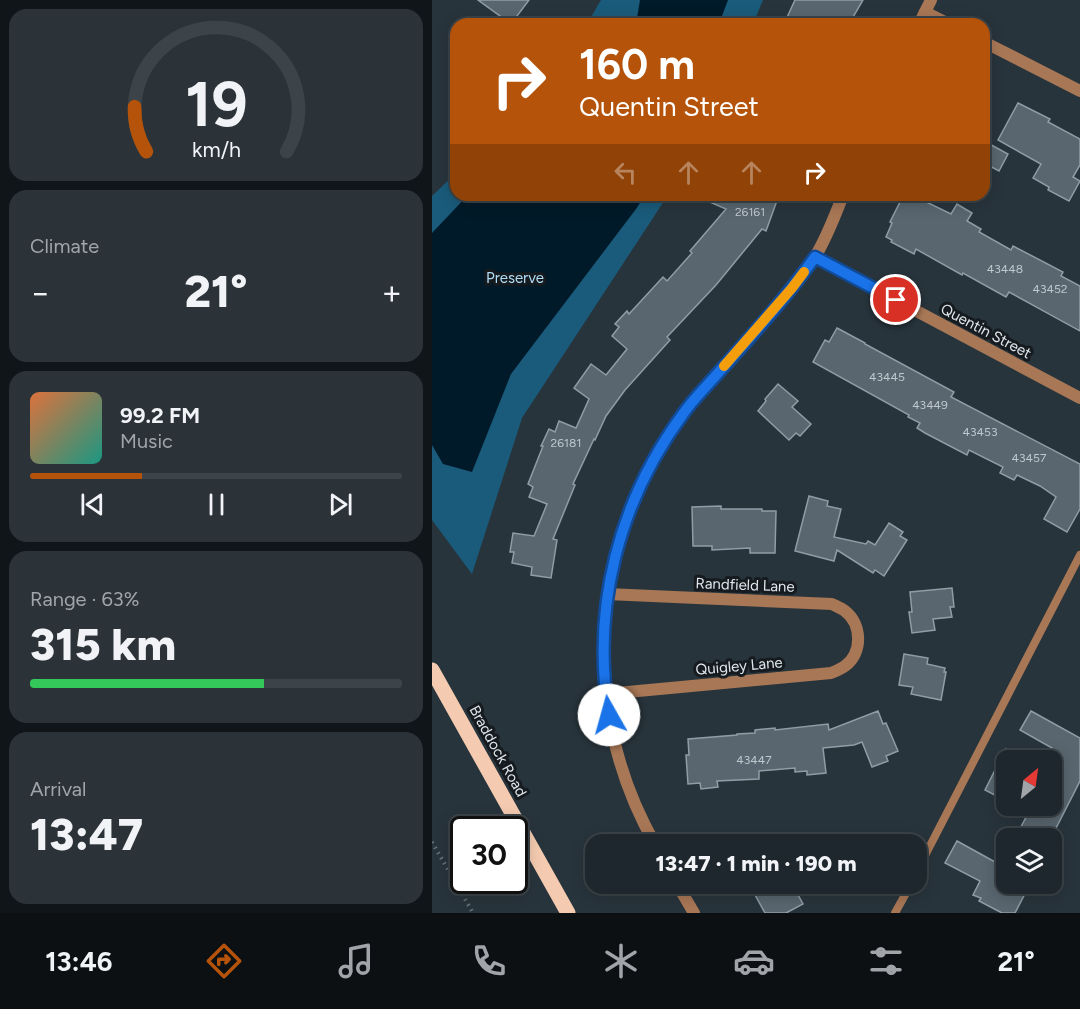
<!DOCTYPE html>
<meta charset="utf-8">
<style>
:root{--surface:#1e272d;--page:#2b3339;--text:#f1f3f6;--muted:#a1a5aa;--line:#3c4449;--accent:#b45309}
body{margin:0;font-family:Figtree,sans-serif;background:var(--page);color:var(--text);height:100vh;display:flex;flex-direction:column;font-size:22px;white-space:nowrap}
*{box-sizing:border-box;margin:0}
p{font-size:20px;color:var(--muted)}
.icon{flex:none;width:33px;height:33px;fill:none;stroke:currentColor;stroke-width:2;stroke-linecap:round;stroke-linejoin:round}
.map{position:relative;flex:1;overflow:hidden}
.side{display:flex;flex-direction:column;gap:9px;padding:9px;background:#101519;width:432px}
.side>*{flex:none}
.hud{position:absolute;left:18px;top:18px;width:540px;height:183px;border-radius:18px;box-shadow:0 3px 15px #0003,0 0 0 2px var(--line);background:#b45309;color:#fff;overflow:hidden}
.needle{width:39px;rotate:29deg}
.fabs{position:absolute;left:564px;top:750px;display:grid;gap:12px}
.fabs a{display:grid;place-items:center;width:66px;height:66px;border-radius:12px;background:var(--surface);box-shadow:0 3px 15px #0003,0 0 0 2px var(--line);font-size:30px}
.speed{position:absolute;left:18px;top:816px;display:flex;gap:12px;font-size:30px;font-weight:700;text-align:center}
.speed>*{display:grid;place-content:center;width:78px;height:78px;border-radius:50%;background:var(--surface);box-shadow:0 3px 15px #0003,0 0 0 2px var(--line);line-height:1}
.speed .limit{border:3px solid #111;border-radius:9px;background:#fff;color:#111}
.pin{position:absolute;display:grid;place-items:center;width:51px;height:51px;color:#fff;margin:-26px;border:3px solid #fff;border-radius:50%;box-shadow:0 2px 6px #0007}
.me{position:absolute;width:66px;margin:-33px;rotate:353deg;stroke-linejoin:round;filter:drop-shadow(0 0 4px #0008)}
.turn{display:flex;align-items:center;gap:21px;height:126px;padding:0 30px;font-size:27px}
.turn .icon{width:78px;height:78px;stroke-width:2.5}
.turn b{display:block;font-size:42px;line-height:51px}
.lanes{display:flex;align-items:center;height:57px;padding:0 30px;background:#0003;justify-content:center;gap:30px;direction:ltr}
.lanes .off{opacity:.35}
.big{font-size:45px;font-weight:800;line-height:1.1}
.side .card{flex:1;display:flex;flex-direction:column;justify-content:center;gap:9px;min-width:0;padding:0 21px;border-radius:18px;background:var(--page)}
.side .dial{align-items:center;gap:0}
.dial svg{height:156px;overflow:visible;fill:none;stroke:var(--line);stroke-width:7;stroke-linecap:round;text-anchor:middle}
.dial text{fill:var(--text);stroke:none}
.song{display:flex;align-items:center;gap:18px}
.cover{width:72px;height:72px;border-radius:9px;background:linear-gradient(135deg,hsl(20 70% 55%),hsl(170 70% 35%))}
.played{height:6px;border-radius:3px;background:linear-gradient(90deg,var(--accent) 30%,var(--line) 30%)}
.keys{display:flex;justify-content:space-around;direction:ltr}
.heat{display:flex;justify-content:space-between;align-items:center;font-size:33px;direction:ltr}
.charge{height:9px;border-radius:4px;background:linear-gradient(90deg,#34c759 63%,var(--line) 0)}
.trip{position:absolute;left:153px;top:834px;width:342px;height:60px;border-radius:18px;background:var(--surface);box-shadow:0 3px 15px #0003,0 0 0 2px var(--line);font-weight:800;line-height:60px;text-align:center}
.dock{display:flex;height:96px;justify-content:space-around;align-items:center;background:#0c1012;color:var(--muted)}
.dock .icon{width:42px;height:42px}
.dock .active{color:var(--accent)}
.dock b{font-size:27px;color:var(--text)}
main{display:flex;flex:1;min-height:0}
.map>svg:first-child{display:block}
.green{fill:#1a5b7b}
.water{fill:#001a29}
.building{fill:#59666f;stroke:#8e9da6;stroke-width:1.5}
.lines{fill:none;stroke-linecap:round;stroke-linejoin:round}
.path{stroke:#68737a;stroke-width:4;stroke-dasharray:1.5 4.5;stroke-linecap:butt}
.lane{stroke:#a87756;stroke-width:8}
.street{stroke:#a87756;stroke-width:12}
.primary{stroke:#f4cbb0;stroke-width:15}
.route-casing{stroke:#114b97;stroke-width:15}
.route{stroke:#1a73e8;stroke-width:10}
.slow{stroke:#f59e0b;stroke-width:10}
.labels{text-anchor:middle;stroke-width:6;stroke-linejoin:round;paint-order:stroke}
.number-label{font-size:12px;fill:#bec8ce}
.park-label{font-size:15px;fill:#b1dcf6;stroke:#151b1e}
.street-label{font-size:15px;fill:#e0e8ed;stroke:#151b1e}
</style>
<main>
<section class="side">
<div class="card dial"><svg viewBox="0 0 100 80">
<path d="M14 69A42 42 0 1 1 86 69"/>
<path d="M14 69A42 42 0 0 1 8 46" stroke="#b45309"/>
<text x="50" y="56" font-size="32" font-weight="700">19</text>
<text x="50" y="72" font-size="11">km/h</text>
</svg></div>
<div class="card"><p>Climate</p>
<div class="heat"><a>−</a><b class="big">21°</b><a>+</a></div>
</div>
<div class="card">
<div class="song"><i class="cover"></i><div><b>99.2 FM</b><p>Music</p></div></div>
<div class="played"></div>
<div class="keys"><svg class="icon" aria-label="previous" viewBox="0 0 24 24"><path d="M18 5L8 12l10 7zM5 5v14"/></svg><svg class="icon" aria-label="pause" viewBox="0 0 24 24"><path d="M8 5v14M16 5v14"/></svg><svg class="icon" aria-label="next" viewBox="0 0 24 24"><path d="M6 5l10 7-10 7zM19 5v14"/></svg></div>
</div>
<div class="card"><p>Range · 63%</p><b class="big">315 km</b><div class="charge"></div></div>
<div class="card"><p>Arrival</p><b class="big">13:47</b></div>
</section>
<div class="map">
<svg width="648" height="913" viewBox="0 0 648 913">
<rect width="100%" height="100%" fill="#28343c"/>
<g class="green">
<polygon points="169,0 331,0 321,24 155,24"/>
<polygon points="24,173 24,195 236,195 90,418 40,574 0,520 0,196"/>
</g>
<g class="water">
<polygon points="208,0 296,0 287,24 204,24"/>
<polygon points="36,195 213,195 204,209 79,374 40,472 11,464 0,445 0,233"/>
</g>
<g class="building">
<polygon points="46,0 97,0 79,24"/>
<polygon points="363,0 431,0 417,24 352,24"/>
<polygon points="586,103 618,119 616,122 648,139 648,165 641,177 648,181 637,201 616,190 617,187 601,178 609,164 566,140"/>
<polygon points="552,141 576,154 567,171 552,163"/>
<polygon points="262,195 347,195 334,231 330,229 284,285 235,337 238,340 193,390 174,416 163,440 162,439 141,484 143,485 121,539 125,540 119,578 99,575 100,567 80,563 82,552 78,552 81,533 102,536 115,504 97,497 101,487 96,484 111,446 109,446 117,429 123,432 127,421 144,428 157,399 142,388 159,364 174,375 195,349 180,336 187,327 183,324 195,311 197,314 231,277 235,281 260,253 258,251 294,209"/>
<polygon points="471,196 482,202 484,197 519,214 525,204 540,213 535,221 549,229 547,232 579,250 581,246 631,272 629,276 648,286 648,331 577,292 574,297 531,273 530,275 484,249 482,254 459,242 460,240 454,237 460,223 458,222"/>
<polygon points="405,328 433,343 433,344 522,392 519,397 648,464 648,509 635,532 612,519 624,497 608,486 585,475 582,480 568,473 571,467 537,450 535,455 493,433 485,428 488,423 476,417 477,415 381,362 393,340 397,342"/>
<polygon points="346,384 366,401 360,407 379,424 368,436 364,433 357,440 326,411 334,401 333,399"/>
<polygon points="377,496 396,501 395,506 409,509 402,537 434,544 436,541 443,545 457,523 471,532 468,536 475,540 452,576 443,570 441,573 405,550 402,561 363,551"/>
<polygon points="289,506 289,509 330,509 330,511 344,511 343,553 318,553 318,548 280,550 280,546 261,546 260,507"/>
<polygon points="520,588 522,607 518,607 520,617 501,619 503,630 480,633 477,612 480,612 478,592"/>
<polygon points="472,654 496,658 495,664 513,668 512,672 514,672 509,700 479,694 481,687 467,685"/>
<polygon points="446,711 451,724 454,723 466,751 454,756 456,761 440,767 430,742 422,745 391,748 394,773 375,775 375,771 363,772 363,768 327,771 327,779 285,781 286,787 269,789 268,783 256,784 254,755 257,755 256,739 305,735 305,734 323,733 323,730 343,728 343,730 396,724 397,730"/>
<polygon points="599,711 648,738 648,781 619,838 583,838 600,806 620,806 620,748 588,730"/>
<polygon points="574,748 574,801 553,790"/>
<polygon points="525,841 574,868 574,884 598,884 583,913 570,913 547,901 549,898 541,895 548,881 513,863"/>
<polygon points="317,884 360,884 371,904 354,913 333,913"/>
</g>
<g class="lines">
<polyline class="path" points="0,842 41,913"/>
<g class="lane">
<polyline points="484,873 648,555"/>
<polyline points="463,913 479,884"/>
</g>
<g class="street">
<polyline points="493,12 517,24"/>
<polyline points="487,24 499,0"/>
<polyline points="552,42 648,91"/>
<polyline points="383,257 648,398"/>
<path d="M174,694L399,673C404,671 409,669 413,666C431,653 430,624 413,611C409,608 404,606 400,604L175,594"/>
<path d="M223,844C145,708 158,538 251,413C259,402 269,392 278,382C296,362 314,341 332,321C350,300 368,280 383,257C395,237 403,216 411,195"/>
<polyline points="245,884 262,913"/>
</g>
<polyline class="primary" points="0,670 136,913"/>
</g>
<g class="lines">
<g class="route-casing">
<path id="route" d="M177,715C159,608 187,501 251,414C261,399 275,386 287,372C320,335 354,298 383,257L464,300"/>
</g>
<use href="#route" class="route"/>
<polyline class="slow" points="292,366 360,288 372,272"/>
</g>
<g class="labels">
<g class="number-label">
<text x="318" y="216">26161</text>
<text x="573" y="273">43448</text>
<text x="618" y="293">43452</text>
<text x="455" y="381">43445</text>
<text x="498" y="409">43449</text>
<text x="548" y="436">43453</text>
<text x="134" y="447">26181</text>
<text x="597" y="462">43457</text>
<text x="322" y="764">43447</text>
</g>
<g class="park-label">
<text x="83" y="283">Preserve</text>
</g>
<g class="street-label">
<text transform="translate(554 331) rotate(28)" y="5">Quentin Street</text>
<text transform="translate(313 585) rotate(2)" y="5">Randfield Lane</text>
<text transform="translate(307 666) rotate(-5)" y="5">Quigley Lane</text>
<text transform="translate(66 751) rotate(61)" y="5">Braddock Road</text>
</g>
</g>
</svg>
<div class="fabs">
<a><svg class="needle" viewBox="-14 -14 28 28"><path d="M0-13l5 13h-10z" fill="#e53935"/><path d="M0 13l5-13h-10z" fill="#a1a5aa"/></svg></a>
<a><svg class="icon" aria-label="layers" viewBox="0 0 24 24"><path d="M12 4l9 5-9 5-9-5zM3 14l9 5 9-5"/></svg></a>
</div>
<div class="speed"><div class="limit">30</div></div>
<div class="pin" style="left:464px;top:300px;background:#d93025"><svg class="icon" aria-label="arrive" viewBox="0 0 24 24"><path d="M6 21V4h12l-3 4 3 4H6"/></svg></div>
<svg class="me" style="left:177px;top:715px" viewBox="-20 -20 40 40"><circle r="19" fill="#fff"/><path d="M0-13L10 11 0 6-10 11z" fill="#1a73e8"/></svg>
<div class="trip">13:47 · 1 min · 190 m</div>
<div class="hud">
<div class="turn"><svg class="icon" aria-label="right" viewBox="0 0 24 24"><path d="M7 20v-9h11M14 6l5 5-5 5"/></svg><div><b>160 m</b>Quentin Street</div></div>
<div class="lanes"><svg class="icon off" aria-label="left" viewBox="0 0 24 24"><path d="M17 20v-9H6M10 6l-5 5 5 5"/></svg><svg class="icon off" aria-label="ahead" viewBox="0 0 24 24"><path d="M12 20V5M6 11l6-6 6 6"/></svg><svg class="icon off" aria-label="ahead" viewBox="0 0 24 24"><path d="M12 20V5M6 11l6-6 6 6"/></svg><svg class="icon" aria-label="right" viewBox="0 0 24 24"><path d="M7 20v-9h11M14 6l5 5-5 5"/></svg></div>
</div>
</div>
</main>
<nav class="dock">
<b>13:46</b>
<svg class="icon active" aria-label="directions" viewBox="0 0 24 24"><path d="M12 3l9 9-9 9-9-9zM9 14v-3h6M13 9l2 2-2 2"/></svg>
<svg class="icon" aria-label="music" viewBox="0 0 24 24"><path d="M9 18V5l10-2v13"/><circle cx="6" cy="18" r="3"/><circle cx="16" cy="16" r="3"/></svg>
<svg class="icon" aria-label="phone" viewBox="0 0 24 24"><path d="M5 4h4l2 5-3 2q2 4 5 5l2-3 5 2v4C11 20 4 13 5 4z"/></svg>
<svg class="icon" aria-label="climate" viewBox="0 0 24 24"><path d="M12 3v18M4 7l16 10M4 17L20 7"/></svg>
<svg class="icon" aria-label="car" viewBox="0 0 24 24"><path d="M5 17H2v-5l4-1 3-4h7l3 4 3 1v5h-3M9 17h6M6 11h13"/><circle cx="7" cy="17" r="2"/><circle cx="17" cy="17" r="2"/></svg>
<svg class="icon" aria-label="filters" viewBox="0 0 24 24"><path d="M4 7h16M4 17h16"/><circle cx="9" cy="7" r="2"/><circle cx="15" cy="17" r="2"/></svg>
<b>21°</b>
</nav>
